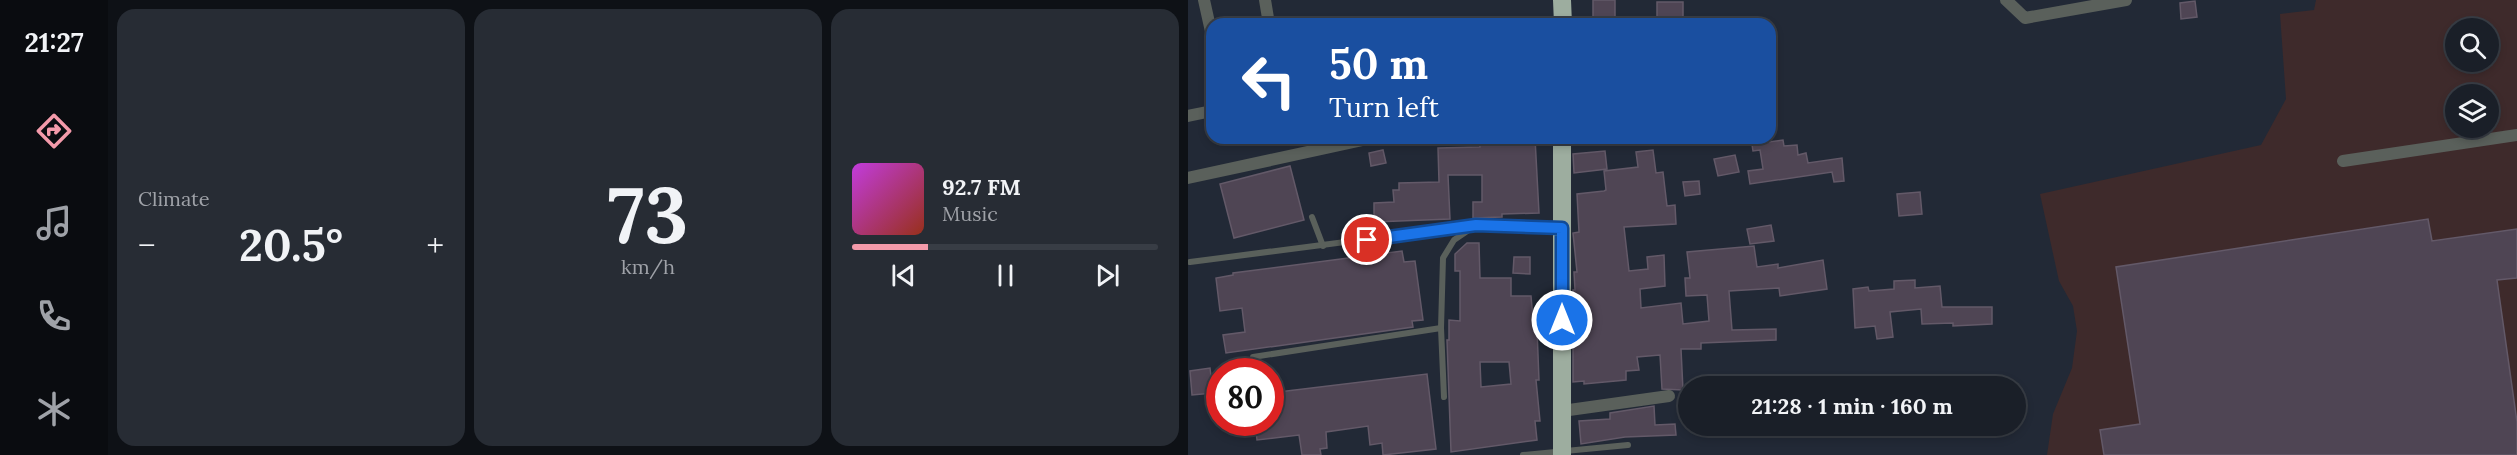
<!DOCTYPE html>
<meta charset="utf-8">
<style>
:root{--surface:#1a1f28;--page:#272c34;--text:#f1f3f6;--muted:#9fa2a8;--line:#383d45;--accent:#f39aaa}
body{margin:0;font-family:Lora,serif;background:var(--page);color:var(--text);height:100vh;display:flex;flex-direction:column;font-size:22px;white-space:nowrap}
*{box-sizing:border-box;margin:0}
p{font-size:20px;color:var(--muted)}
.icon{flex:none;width:33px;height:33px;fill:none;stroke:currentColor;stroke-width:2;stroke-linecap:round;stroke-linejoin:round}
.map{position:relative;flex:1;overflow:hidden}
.details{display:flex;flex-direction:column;gap:9px;padding:9px;background:#0e1116;width:1080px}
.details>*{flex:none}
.guide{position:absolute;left:18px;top:18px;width:570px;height:126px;border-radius:18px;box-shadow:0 3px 9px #0003,0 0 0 2px var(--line);background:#1a4fa0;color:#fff;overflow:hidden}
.controls{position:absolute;left:1257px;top:18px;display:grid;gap:12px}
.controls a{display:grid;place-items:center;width:54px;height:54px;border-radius:50%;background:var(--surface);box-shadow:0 3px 9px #0003,0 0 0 2px var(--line);font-size:30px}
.speed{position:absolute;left:18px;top:358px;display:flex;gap:12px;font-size:30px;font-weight:700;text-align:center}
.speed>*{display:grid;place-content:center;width:78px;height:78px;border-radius:50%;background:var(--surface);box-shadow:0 3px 9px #0003,0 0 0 2px var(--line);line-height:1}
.speed .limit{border:9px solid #d22;background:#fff;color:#111}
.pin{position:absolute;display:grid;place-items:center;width:51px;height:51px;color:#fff;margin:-26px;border:3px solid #fff;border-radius:50%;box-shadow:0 2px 6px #0007}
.me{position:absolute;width:66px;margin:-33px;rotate:0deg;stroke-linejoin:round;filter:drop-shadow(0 0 4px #0008)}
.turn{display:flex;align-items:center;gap:21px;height:126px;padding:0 24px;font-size:27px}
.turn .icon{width:78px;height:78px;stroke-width:2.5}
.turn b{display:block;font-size:42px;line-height:51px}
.big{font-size:45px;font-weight:700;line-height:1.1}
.details .tile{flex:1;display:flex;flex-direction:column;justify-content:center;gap:9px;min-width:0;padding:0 21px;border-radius:18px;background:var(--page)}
.details .dial{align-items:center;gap:0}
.dial b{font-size:78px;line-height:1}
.song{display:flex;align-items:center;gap:18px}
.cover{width:72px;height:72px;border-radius:9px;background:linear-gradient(135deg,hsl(290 70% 55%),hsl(10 70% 35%))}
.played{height:6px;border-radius:3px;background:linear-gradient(90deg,var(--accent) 25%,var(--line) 25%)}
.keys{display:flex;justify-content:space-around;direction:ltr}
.heat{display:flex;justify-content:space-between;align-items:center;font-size:33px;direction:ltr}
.details .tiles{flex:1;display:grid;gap:9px;grid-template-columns:repeat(3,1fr)}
.trip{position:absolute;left:490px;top:376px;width:348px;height:60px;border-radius:30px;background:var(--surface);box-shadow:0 3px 9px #0003,0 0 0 2px var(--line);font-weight:700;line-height:60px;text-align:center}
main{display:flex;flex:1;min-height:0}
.dock{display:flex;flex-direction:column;width:108px;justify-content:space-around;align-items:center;background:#0a0c10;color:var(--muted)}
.dock .icon{width:42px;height:42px}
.dock .current{color:var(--accent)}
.dock b{font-size:27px;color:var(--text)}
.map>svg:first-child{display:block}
.industrial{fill:#3e2a2b;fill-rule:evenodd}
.building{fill:#4f4554;stroke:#635968;stroke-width:1.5;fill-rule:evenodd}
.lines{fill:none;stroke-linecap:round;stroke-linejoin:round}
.lane{stroke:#5a605b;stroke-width:6}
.street{stroke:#5a605b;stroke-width:12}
.highway{stroke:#9dad9f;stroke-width:18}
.route-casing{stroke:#114b97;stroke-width:15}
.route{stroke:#1a73e8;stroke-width:10}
</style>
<main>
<nav class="dock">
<b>21:27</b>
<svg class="icon current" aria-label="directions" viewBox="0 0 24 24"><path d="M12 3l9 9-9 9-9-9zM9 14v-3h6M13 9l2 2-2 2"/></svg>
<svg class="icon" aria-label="music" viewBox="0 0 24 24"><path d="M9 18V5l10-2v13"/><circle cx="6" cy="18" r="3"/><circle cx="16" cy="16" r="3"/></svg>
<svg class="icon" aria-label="phone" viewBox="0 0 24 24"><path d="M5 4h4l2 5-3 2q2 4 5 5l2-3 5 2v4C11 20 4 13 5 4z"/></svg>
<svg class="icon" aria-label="climate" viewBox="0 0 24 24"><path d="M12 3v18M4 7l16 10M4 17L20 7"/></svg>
</nav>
<section class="details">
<div class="tiles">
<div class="tile"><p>Climate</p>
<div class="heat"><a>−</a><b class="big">20.5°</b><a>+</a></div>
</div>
<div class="tile dial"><b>73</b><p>km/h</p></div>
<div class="tile">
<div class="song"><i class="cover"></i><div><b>92.7 FM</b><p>Music</p></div></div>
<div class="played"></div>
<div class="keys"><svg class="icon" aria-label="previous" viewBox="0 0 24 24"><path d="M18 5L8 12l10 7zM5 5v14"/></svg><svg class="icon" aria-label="pause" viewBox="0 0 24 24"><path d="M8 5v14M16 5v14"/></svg><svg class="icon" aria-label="next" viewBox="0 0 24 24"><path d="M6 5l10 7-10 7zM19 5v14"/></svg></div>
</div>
</div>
</section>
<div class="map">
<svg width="1329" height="455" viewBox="0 0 1329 455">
<rect width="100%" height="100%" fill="#222936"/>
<path class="industrial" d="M1128,0H1329V455H859L865,414L884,368L889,331L885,306L871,281L852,194L1073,145L1098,99L1092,14L1126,10ZM1268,28H1300V62H1268ZM1268,94H1300V128H1268Z"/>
<g class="building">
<rect x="405" y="0" width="22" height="24"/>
<polygon points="1007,1 1009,17 993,19 992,3"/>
<rect x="469" y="2" width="26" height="22"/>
<polygon points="291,138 347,138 351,213 314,214 314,217 285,218 285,202 294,202 294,175 260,175 262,219 186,222 186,203 206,202 205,190 211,190 211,183 251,182 250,148 292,147"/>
<polygon points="563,138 580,138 581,142 595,140 596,146 609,145 610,155 618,153 620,163 654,158 656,181 646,182 644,172 562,184 560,171 575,169 572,150 565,151"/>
<polygon points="195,150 198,163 183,166 181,153"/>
<polygon points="465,150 468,173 475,172 479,206 487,205 488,224 436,227 441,271 460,269 459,257 476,255 477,286 452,289 453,308 493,303 495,324 521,321 519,295 498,296 497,278 502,278 499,252 566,246 569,267 590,264 590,268 635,260 639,289 592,296 591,288 541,291 544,330 588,329 588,340 513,343 513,349 493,349 495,390 474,389 472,355 449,357 451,370 438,371 438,380 396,384 396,381 385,382 385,290 387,290 386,272 389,272 385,233 391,232 389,194 416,191 418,190 416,171 450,167 448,152"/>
<polygon points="417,151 419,169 386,173 385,154"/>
<polygon points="547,155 551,172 530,176 526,159"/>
<polygon points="102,166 116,220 46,238 32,184"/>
<polygon points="511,181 512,194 497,196 495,182"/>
<polygon points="732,192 734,214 711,216 709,194"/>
<polygon points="1240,219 1244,241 1329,229 1329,278 1309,280 1329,422 1329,455 916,455 912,430 952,424 928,267"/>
<polygon points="583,225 586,241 562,244 559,229"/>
<path d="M279,243H291L292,278H323V296H343L346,329H349L351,380H348L352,421H347L349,440L263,452L259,340H261V320L272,321V271H267V254ZM292,362H321L323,384L293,387Z"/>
<polygon points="214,251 216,262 227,261 235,320 224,321 225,327 38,353 35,335 57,332 54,308 32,311 28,278 45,275 45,273"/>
<polygon points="326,257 342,257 342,274 325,273"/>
<polygon points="727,280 727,288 752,286 754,307 804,307 804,324 765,326 765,323 734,324 733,309 702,312 705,337 689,339 687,326 667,328 665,289 680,287 681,291 706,289 706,281"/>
<polygon points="22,368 25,393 4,395 2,371"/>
<polygon points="239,374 248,449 195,455 194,443 182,445 180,426 138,432 139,448 132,449 133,455 114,455 111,435 69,440 67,423 82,423 82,393"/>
<polygon points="466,406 467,425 487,424 488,435 437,437 393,444 391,421 422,419 422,413"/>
</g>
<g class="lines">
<g class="lane">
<polyline points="124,217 135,246"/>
<polyline points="2,262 288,225"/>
<polyline points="65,357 253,328"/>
<polyline points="256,397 253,328 255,258 266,240 288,225 373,228"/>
<polyline points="335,455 440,445"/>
</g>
<g class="street">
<polyline points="16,0 24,36"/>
<polyline points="77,0 81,24"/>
<polyline points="818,0 837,18 938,0"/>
<polyline points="0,116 24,111"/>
<polyline points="1155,161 1329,135"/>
<polyline points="0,178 184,138"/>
<polyline points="374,411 481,396"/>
</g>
<g class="highway">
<polyline points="374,0 375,24"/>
<polyline points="374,455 374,138"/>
</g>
</g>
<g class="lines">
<g class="route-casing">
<polyline id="route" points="179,240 288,225 374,228 374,320"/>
</g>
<use href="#route" class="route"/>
</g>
</svg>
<div class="controls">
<a><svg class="icon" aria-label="search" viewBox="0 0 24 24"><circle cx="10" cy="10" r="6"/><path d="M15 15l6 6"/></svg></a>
<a><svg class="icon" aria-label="layers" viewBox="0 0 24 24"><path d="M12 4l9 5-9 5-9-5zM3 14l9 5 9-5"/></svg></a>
</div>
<div class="speed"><div class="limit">80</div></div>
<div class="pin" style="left:179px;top:240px;background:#d93025"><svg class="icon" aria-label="arrive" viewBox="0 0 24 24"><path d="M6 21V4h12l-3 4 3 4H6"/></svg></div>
<svg class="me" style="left:374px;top:320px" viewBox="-20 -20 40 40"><circle r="17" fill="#1a73e8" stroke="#fff" stroke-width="3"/><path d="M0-11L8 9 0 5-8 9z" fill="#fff"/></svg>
<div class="trip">21:28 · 1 min · 160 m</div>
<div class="guide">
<div class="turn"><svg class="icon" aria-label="left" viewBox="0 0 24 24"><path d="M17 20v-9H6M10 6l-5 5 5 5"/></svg><div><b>50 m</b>Turn left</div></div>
</div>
</div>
</main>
